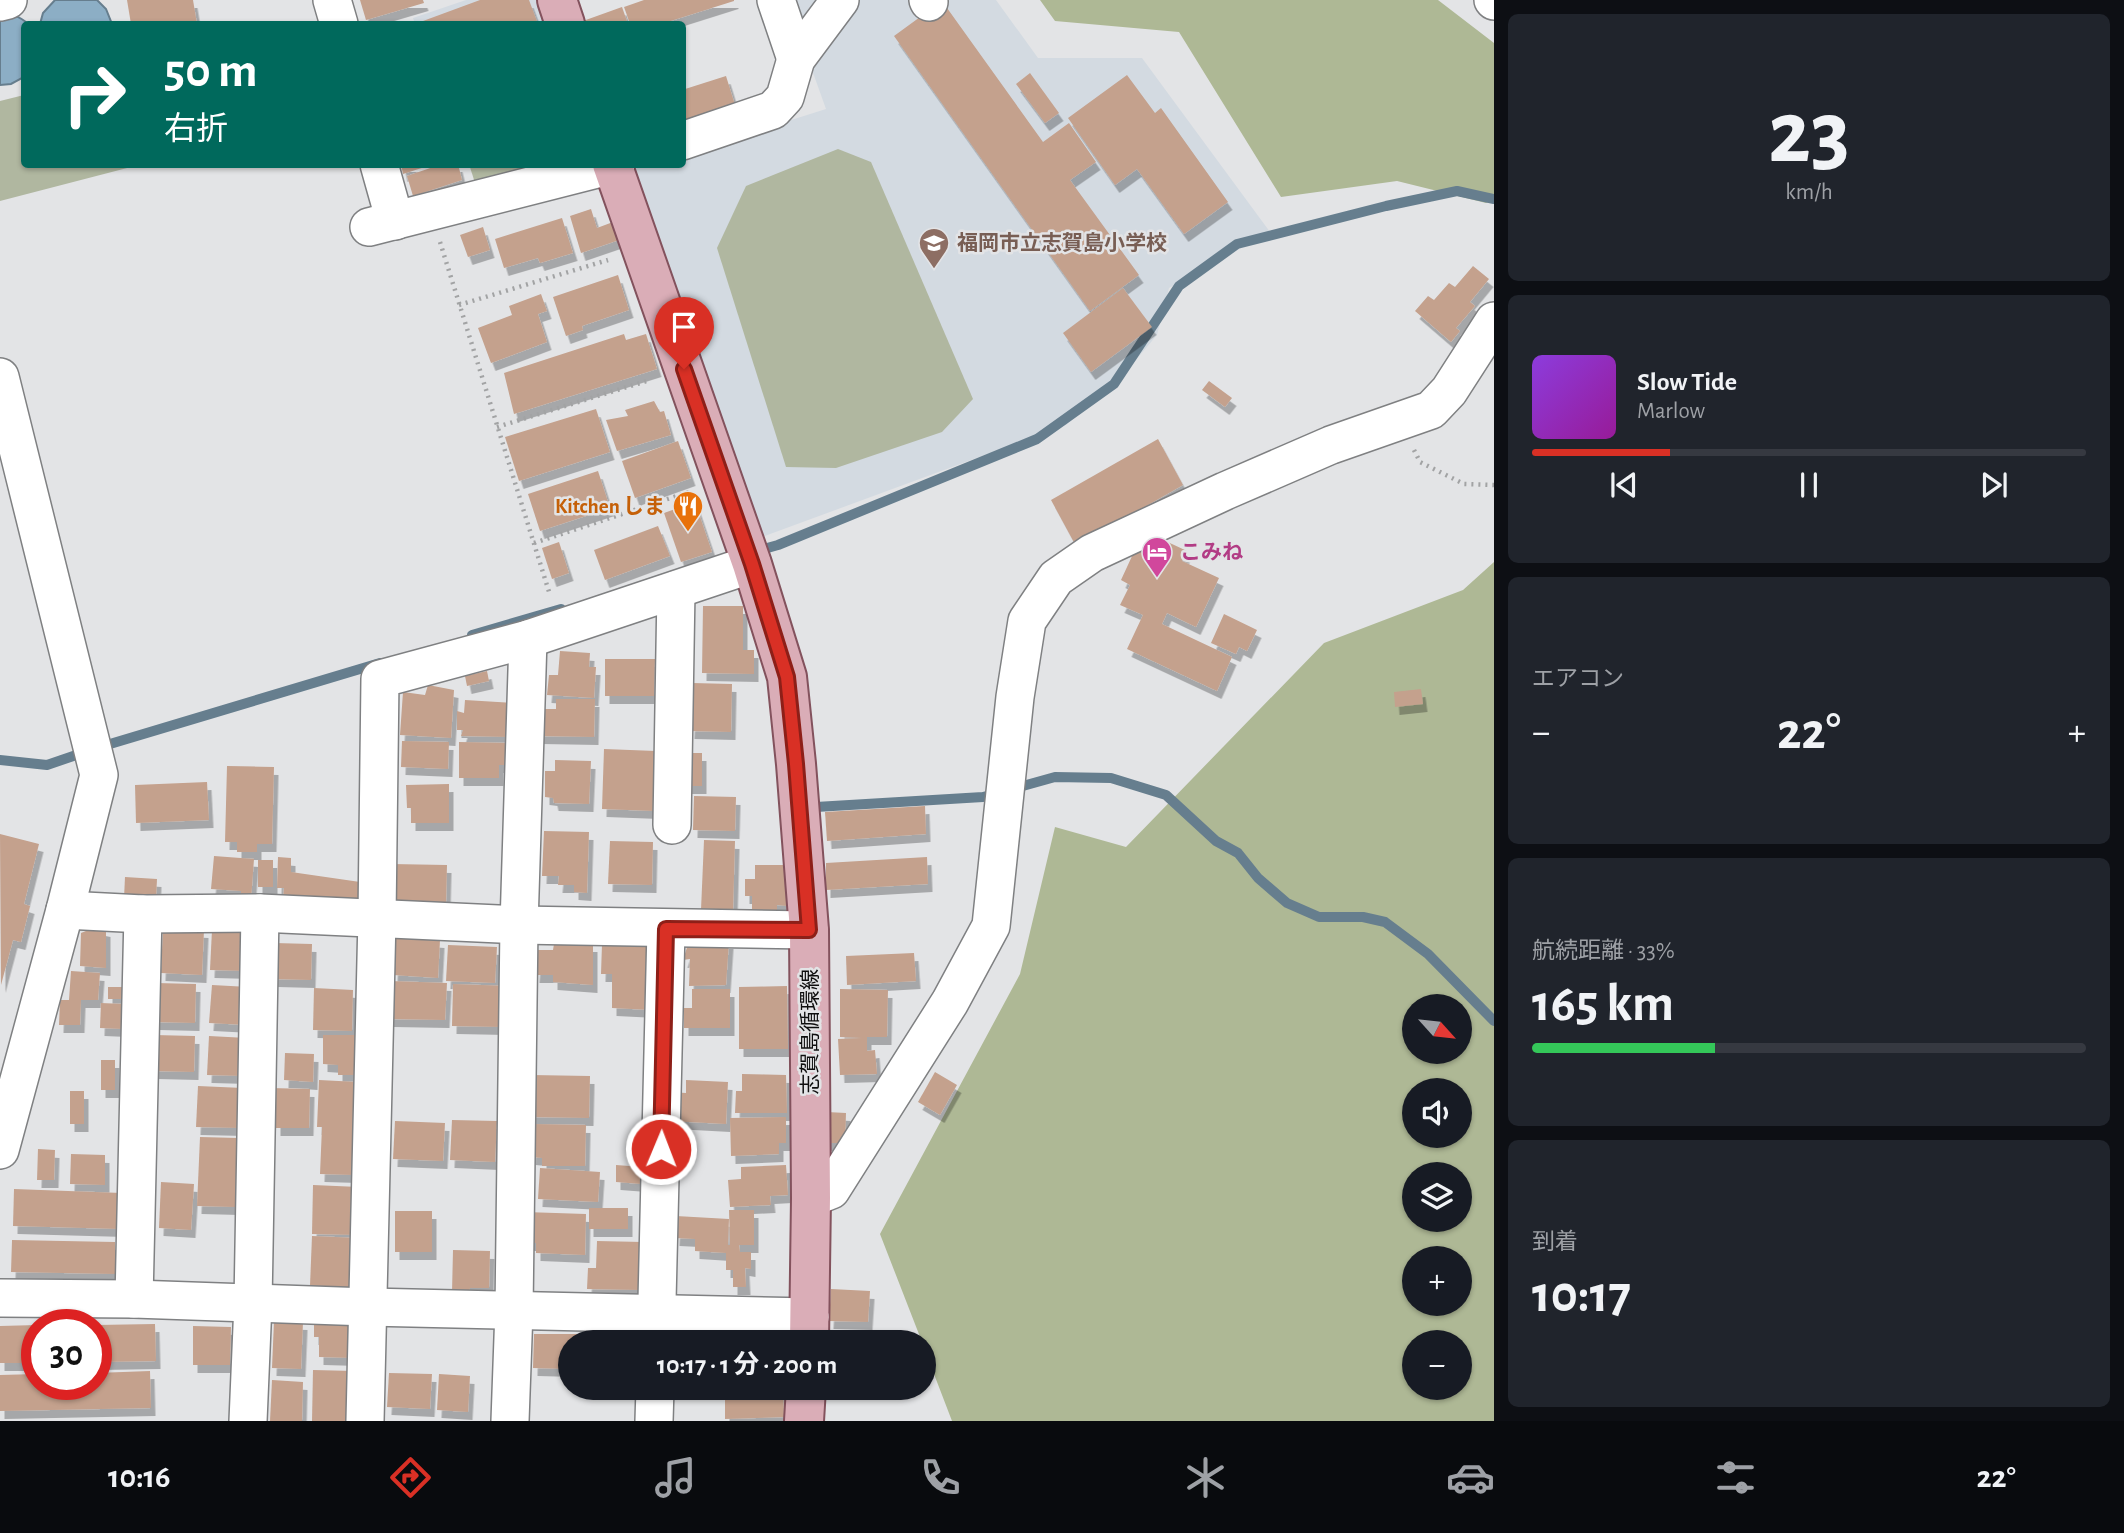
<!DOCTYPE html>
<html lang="ja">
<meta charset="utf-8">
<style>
:root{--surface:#171b24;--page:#20242c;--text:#f1f3f6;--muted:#9ea1a6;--line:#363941;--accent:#d93025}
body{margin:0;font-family:"Alegreya Sans","Noto Sans JP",sans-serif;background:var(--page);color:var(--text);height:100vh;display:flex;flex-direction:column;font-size:26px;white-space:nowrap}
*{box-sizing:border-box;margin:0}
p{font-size:23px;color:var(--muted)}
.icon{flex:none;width:38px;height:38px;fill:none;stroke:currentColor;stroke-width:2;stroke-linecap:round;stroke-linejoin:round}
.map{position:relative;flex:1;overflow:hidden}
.drawer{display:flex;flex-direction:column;gap:14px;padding:14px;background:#0d0f14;width:630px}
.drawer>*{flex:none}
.banner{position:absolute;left:21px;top:21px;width:665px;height:147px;border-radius:7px;box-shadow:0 2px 5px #0004;background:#00695c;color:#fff;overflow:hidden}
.needle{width:46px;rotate:117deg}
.controls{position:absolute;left:1402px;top:994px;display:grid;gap:14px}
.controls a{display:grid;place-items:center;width:70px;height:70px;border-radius:50%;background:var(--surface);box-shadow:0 2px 5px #0004;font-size:35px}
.speed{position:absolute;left:21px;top:1309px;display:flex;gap:14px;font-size:35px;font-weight:700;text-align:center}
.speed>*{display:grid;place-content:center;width:91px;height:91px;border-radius:50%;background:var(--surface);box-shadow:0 2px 5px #0004;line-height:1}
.speed .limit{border:10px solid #d22;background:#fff;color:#111}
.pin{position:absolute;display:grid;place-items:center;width:60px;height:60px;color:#fff;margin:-72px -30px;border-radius:50% 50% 50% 0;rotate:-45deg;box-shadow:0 0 7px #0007}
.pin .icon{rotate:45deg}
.me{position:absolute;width:77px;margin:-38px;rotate:1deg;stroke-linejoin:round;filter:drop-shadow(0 0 5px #0008)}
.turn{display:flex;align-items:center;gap:24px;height:147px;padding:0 28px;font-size:32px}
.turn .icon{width:91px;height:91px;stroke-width:2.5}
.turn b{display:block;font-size:49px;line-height:60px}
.big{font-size:52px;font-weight:700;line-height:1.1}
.drawer .widget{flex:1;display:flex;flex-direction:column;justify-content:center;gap:10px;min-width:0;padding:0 24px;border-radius:10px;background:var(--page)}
.drawer .dial{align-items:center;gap:0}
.dial b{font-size:91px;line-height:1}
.song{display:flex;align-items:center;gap:21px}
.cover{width:84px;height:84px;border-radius:10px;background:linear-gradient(135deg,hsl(270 70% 55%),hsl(300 70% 35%))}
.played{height:7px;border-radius:4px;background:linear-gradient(90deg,var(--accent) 25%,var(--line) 25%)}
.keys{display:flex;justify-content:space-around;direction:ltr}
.heat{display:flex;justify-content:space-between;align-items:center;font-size:38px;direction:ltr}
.charge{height:10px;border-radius:5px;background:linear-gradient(90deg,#34c759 33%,var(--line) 0)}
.trip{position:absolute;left:558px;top:1330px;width:378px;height:70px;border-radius:35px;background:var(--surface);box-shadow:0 2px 5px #0004;font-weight:700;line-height:70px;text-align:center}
.tabs{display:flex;height:112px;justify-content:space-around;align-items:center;background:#090b0e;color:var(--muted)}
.tabs .icon{width:49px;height:49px}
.tabs .active{color:var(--accent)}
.tabs b{font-size:32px;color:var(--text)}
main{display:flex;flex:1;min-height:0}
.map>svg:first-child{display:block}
.built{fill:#d3dae1}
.green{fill:#b0b7a0}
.forest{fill:#aeb895;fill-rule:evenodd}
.water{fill:#8caec5;stroke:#667e8e;stroke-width:2}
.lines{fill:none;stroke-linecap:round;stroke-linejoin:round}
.stream{stroke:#667e8e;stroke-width:10}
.building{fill:#c4a18d;filter:url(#shadow)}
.minor-casing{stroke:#7f8082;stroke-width:40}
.major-casing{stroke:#83525d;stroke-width:42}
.path{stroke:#a2a3a4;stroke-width:4.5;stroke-dasharray:2 5;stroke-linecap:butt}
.minor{stroke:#fff;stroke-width:37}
.major{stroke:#daadb7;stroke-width:38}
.route-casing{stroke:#8d1f18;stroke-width:18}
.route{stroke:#d93025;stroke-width:12}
.labels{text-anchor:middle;stroke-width:5;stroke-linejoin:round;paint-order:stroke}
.education-label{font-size:21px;font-weight:bold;fill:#785e54;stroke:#e3e4e6;text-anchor:start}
.food-label{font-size:21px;font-weight:bold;fill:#c56008;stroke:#e3e4e6;text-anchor:end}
.hotel-label{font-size:21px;font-weight:bold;fill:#b23c85;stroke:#e3e4e6;text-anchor:start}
.street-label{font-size:21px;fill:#0e0e0e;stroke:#e3e4e6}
</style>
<main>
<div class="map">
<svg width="1494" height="1421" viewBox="0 0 1494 1421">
<defs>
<filter id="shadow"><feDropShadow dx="4.5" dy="8" stdDeviation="0" flood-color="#0004"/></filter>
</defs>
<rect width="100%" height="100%" fill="#e3e4e6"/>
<g class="built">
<polygon points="466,0 536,0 544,24 415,24 413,18"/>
<polygon points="787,0 996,0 1038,58 1142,58 1270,232 1169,288 1157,335 1119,380 1066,425 754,540 634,169 648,165 682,164 683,154 826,109"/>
</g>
<g class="green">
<polygon points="24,95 24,164 130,164 131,167 0,201 0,101"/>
<polygon points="838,149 871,162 973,399 942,432 836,468 786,467 717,248 746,186"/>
<polygon points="469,164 540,165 475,183"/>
</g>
<g class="forest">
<polygon points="1040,0 1438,0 1494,43 1494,200 1486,203 1397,181 1281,197 1179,32 1055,21"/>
<path d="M1494,562V1421H952L924,1348V1342H922L880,1234L1020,974L1055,827L1126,847L1324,643L1463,590ZM1414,1006H1460V1052H1414ZM1414,1090H1460V1136H1414ZM1414,1174H1460V1220H1414ZM1414,1258H1460V1304H1414ZM1414,1342H1460V1388H1414Z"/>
</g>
<g class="water">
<polygon points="55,0 97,0 106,9 112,24 40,24 43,13"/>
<path d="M0,13C11,14 20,16 28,24H24V77L11,84L0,85Z"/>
</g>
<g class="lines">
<g class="stream">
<polyline points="757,551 778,545 1037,439 1114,384 1179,286 1237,244 1386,206 1457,191 1494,199"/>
<polyline points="472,635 561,609"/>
<polyline points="100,747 380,663"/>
<polyline points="0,760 47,765 85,752"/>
<polyline points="1012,789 1055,777 1111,778 1166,795 1216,841 1238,853 1258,878 1287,903 1319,917 1363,917 1385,922 1428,954 1494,1021"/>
<polyline points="816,807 983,797 998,793"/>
</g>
</g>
<g class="building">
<polygon points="127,0 193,0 197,24 131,24"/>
<polygon points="360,0 423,0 424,3 366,20"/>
<polygon points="480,0 529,0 538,24 424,24 423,21"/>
<polygon points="644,0 734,0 734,1 661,24 630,24 624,7"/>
<polygon points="942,1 1043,142 1069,123 1096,162 1070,180 1139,275 1090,311 894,36"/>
<polygon points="622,7 628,24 584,24 583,21"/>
<polygon points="1030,73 1059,113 1045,123 1016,84"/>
<polygon points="1127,75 1155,113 1161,108 1228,202 1184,234 1137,169 1115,185 1068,118"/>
<polygon points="726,76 735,105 682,121 682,90"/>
<polygon points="401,164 431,164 431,165 403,174"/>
<polygon points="442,164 458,164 462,180 413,196 407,176"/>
<polygon points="591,209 597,228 613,222 619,240 581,253 570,216"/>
<polygon points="562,218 573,253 540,263 538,258 504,268 495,239"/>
<polygon points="483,227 490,250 468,257 460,235"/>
<polygon points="1473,266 1489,279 1470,302 1475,306 1456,328 1460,331 1451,342 1415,311 1428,296 1434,300 1449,283 1455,287"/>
<polygon points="618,275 629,310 582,326 583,330 566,336 553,297"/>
<polygon points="1123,288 1152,327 1091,372 1063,333"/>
<polygon points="541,294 547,311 538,314 547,342 491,363 478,328 512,315 509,306"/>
<polygon points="624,334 626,340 646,334 657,369 514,414 504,373"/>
<polygon points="1209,381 1232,398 1225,407 1202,390"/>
<polygon points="654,401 660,412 664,411 671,435 617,451 606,420 628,416 625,410"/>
<polygon points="596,409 610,452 519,481 505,437"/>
<polygon points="1158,439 1183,485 1076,546 1051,500"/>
<polygon points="678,441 691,478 635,498 622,461"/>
<polygon points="598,471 610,508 540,531 528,494"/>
<polygon points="695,502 712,552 681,562 664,513"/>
<polygon points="658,526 670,556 605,580 594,550"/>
<polygon points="1157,537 1187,551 1182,561 1219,578 1196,627 1167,613 1162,624 1232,657 1217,691 1127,649 1143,615 1120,605 1130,585 1121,580 1139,541 1152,547"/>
<polygon points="559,542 569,573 552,579 542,548"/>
<polygon points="703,606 743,606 743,650 754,650 754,674 702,673"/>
<polygon points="1224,614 1257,630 1247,651 1239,647 1236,654 1211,643"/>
<polygon points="560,651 590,653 589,667 596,667 594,698 547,695 549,675 558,675"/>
<polygon points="605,659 655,659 654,696 605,696"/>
<polygon points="487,671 489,681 467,686 465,676"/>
<polygon points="692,683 732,684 731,732 690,731"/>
<polygon points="428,685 454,690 451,738 400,735 403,692 425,695"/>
<polygon points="1421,689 1423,704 1395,707 1394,692"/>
<polygon points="556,699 595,699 594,737 537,736 537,709 556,709"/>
<polygon points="465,700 514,703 515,737 461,736 463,730 457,730 457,711 464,713"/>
<polygon points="402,741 449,742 448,769 401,767"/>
<polygon points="459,742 510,743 510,765 499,765 499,778 459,778"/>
<polygon points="604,749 656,751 655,811 602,809"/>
<polygon points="682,753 702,753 702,786 681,786"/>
<polygon points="555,760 591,761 589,804 554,803 553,798 545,797 545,771 555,771"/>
<polygon points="227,766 274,767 272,844 257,844 257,852 237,852 237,842 225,842"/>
<polygon points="207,782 209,820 136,823 135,785"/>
<polygon points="449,784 449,823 411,823 411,808 407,808 406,785"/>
<polygon points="694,796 736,797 735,831 693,830"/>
<polygon points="925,806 926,834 827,841 825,812"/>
<polygon points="544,831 589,832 587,893 574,892 574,885 558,885 559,876 542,876"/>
<polygon points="0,834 39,844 24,904 30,906 21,942 13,940 1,985"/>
<polygon points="704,840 735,841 733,911 701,910"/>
<polygon points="610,841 653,842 652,885 608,884"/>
<polygon points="214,856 254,859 251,900 241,899 241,891 211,889"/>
<polygon points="278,857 291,858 291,872 367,883 359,902 283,901 284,888 277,888"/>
<polygon points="927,857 928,884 826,890 826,863"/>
<rect x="258" y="860" width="15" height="27"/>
<polygon points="391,864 447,865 446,903 389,901"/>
<polygon points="755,865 787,865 787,906 777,905 777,913 752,912 752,896 745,896 745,879 755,879"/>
<polygon points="125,877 157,879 156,899 124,898"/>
<polygon points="96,927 106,929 106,968 80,966 81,933"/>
<polygon points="163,928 204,930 202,975 161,973"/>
<polygon points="212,930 245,930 248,971 210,970"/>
<polygon points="395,937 440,940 438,978 393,975"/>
<polygon points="689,941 729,941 726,985 689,986 690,959 683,960"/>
<polygon points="274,943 312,944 311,980 273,979"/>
<polygon points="554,944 593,944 593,985 553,982 553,975 535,975 537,950 553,950"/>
<polygon points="602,944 648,946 652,1010 612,1008 612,974 601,974"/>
<polygon points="448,945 497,947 495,983 446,981"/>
<polygon points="914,953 916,981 847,985 846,956"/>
<polygon points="71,971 100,973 98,1000 81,1000 80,1025 59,1025 60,1000 69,1000"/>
<polygon points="390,981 447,983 445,1020 389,1019"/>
<polygon points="156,983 196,984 195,1023 155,1022"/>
<polygon points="453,984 509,986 502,1027 452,1026"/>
<polygon points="212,985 249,987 247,1025 209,1023"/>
<polygon points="787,986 788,1049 739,1049 739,987"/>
<rect x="108" y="987" width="23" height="12"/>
<polygon points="314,988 353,990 352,1031 313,1030"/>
<polygon points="692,989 730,989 730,1028 684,1028 684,1008 692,1008"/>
<polygon points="840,989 888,990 887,1037 867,1037 867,1051 875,1050 877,1074 840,1075 838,1039 862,1038 840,1037"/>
<polygon points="101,1003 124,1004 123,1029 100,1028"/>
<polygon points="154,1035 195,1036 194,1072 153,1071"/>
<polygon points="323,1035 362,1035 362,1075 338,1075 338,1065 323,1064"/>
<polygon points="209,1036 247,1038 244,1076 207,1075"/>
<polygon points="285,1053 314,1054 313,1082 284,1080"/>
<rect x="101" y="1060" width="14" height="30"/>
<polygon points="935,1072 957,1085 940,1115 918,1102"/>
<polygon points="742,1074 786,1075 787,1113 735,1113 736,1091 742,1091"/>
<polygon points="531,1075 590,1076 589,1118 530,1117"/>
<polygon points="319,1080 358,1082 354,1175 320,1174 322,1127 317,1127"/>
<polygon points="686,1080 728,1082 726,1124 670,1121 671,1092 686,1093"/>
<polygon points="198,1086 243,1088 241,1128 196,1127"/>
<polygon points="270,1088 310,1089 309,1128 276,1128 276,1119 269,1119"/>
<rect x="70" y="1091" width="14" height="33"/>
<polygon points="827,1112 846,1113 845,1143 825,1143"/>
<polygon points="786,1117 786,1143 779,1143 779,1154 731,1156 730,1118"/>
<polygon points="452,1120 497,1121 495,1162 450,1160"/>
<polygon points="395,1121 445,1123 443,1161 393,1159"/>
<polygon points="532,1124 586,1125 585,1166 542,1166 542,1158 531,1157"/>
<polygon points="200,1137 238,1138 235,1207 197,1206"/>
<polygon points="38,1149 55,1150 54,1180 37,1180"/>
<polygon points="71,1154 105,1155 105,1185 70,1184"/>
<polygon points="616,1165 643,1167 642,1184 616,1182"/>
<polygon points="786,1165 788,1195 770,1196 771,1205 730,1207 728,1180 741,1179 741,1167"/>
<polygon points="540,1168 600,1172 598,1202 538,1199"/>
<polygon points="161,1182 194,1184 191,1230 159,1228"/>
<polygon points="313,1185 359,1187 358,1235 312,1234"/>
<polygon points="14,1189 122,1193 121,1229 13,1226"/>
<rect x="589" y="1208" width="39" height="21"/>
<polygon points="729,1210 754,1210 754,1245 739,1245 740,1252 751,1252 751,1269 745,1268 746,1287 733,1287 733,1270 726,1270 726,1253 695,1251 695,1239 675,1238 676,1216 729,1219 728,1245 730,1245"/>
<rect x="395" y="1211" width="37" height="41"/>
<polygon points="525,1212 586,1214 585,1255 536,1253 536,1243 524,1243"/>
<polygon points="312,1236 358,1238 356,1288 310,1286"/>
<polygon points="12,1240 115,1242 115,1274 11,1272"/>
<polygon points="597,1241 643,1242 641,1290 587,1289 588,1268 596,1268"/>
<polygon points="453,1250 490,1251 489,1288 470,1288 469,1293 452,1293"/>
<polygon points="831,1289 870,1291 868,1322 829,1321"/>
<polygon points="274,1321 303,1322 301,1369 272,1368"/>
<polygon points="314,1321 356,1322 355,1358 319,1357 319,1337 314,1337"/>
<polygon points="155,1324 156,1361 96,1362 96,1325"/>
<polygon points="37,1325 37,1363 0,1363 0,1326"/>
<polygon points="193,1326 231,1327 230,1365 193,1365"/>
<rect x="722" y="1330" width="52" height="12"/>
<polygon points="534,1334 583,1334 583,1342 570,1342 570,1369 533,1368"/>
<polygon points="586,1336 640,1336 648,1342 586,1342"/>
<polygon points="313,1370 354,1371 353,1421 312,1421"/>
<polygon points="150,1371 151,1408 0,1411 0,1375 37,1374 37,1384 96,1384 96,1373"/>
<polygon points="389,1373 432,1374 430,1409 387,1407"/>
<polygon points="439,1374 470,1376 468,1412 437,1410"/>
<polygon points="272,1380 303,1382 302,1421 270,1421"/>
<polygon points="725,1388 783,1388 784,1417 725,1419"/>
</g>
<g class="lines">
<g class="minor-casing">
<g id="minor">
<polyline points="332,0 339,24"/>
<polyline points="776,0 796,59"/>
<polyline points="928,0 929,2"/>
<polyline points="1493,0 1494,1"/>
<polyline points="0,2 8,0"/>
<polyline points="682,141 773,110 785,97 796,59 840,0"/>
<polyline points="379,164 395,221"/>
<polyline points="369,227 616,164"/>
<polyline points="0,377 99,775 65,910 0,1150"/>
<polyline points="672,825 676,590"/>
<polyline points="65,910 143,914 260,913 519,925 809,930"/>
<polyline points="811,1198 831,1190 950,1002 991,926 1015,697 1027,621 1056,578 1092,553 1225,491 1331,445 1431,410 1449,391 1494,321"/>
<polyline points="0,1298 134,1299 368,1307 810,1317"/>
<polyline points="134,1299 143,914"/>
<polyline points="656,1342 666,929"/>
<polyline points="248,1421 253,1303 260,913"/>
<polyline points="365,1421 377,918 380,679 528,639 752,564"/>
<polyline points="510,1421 514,1310 519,925 528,639"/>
<polyline points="654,1421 655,1388"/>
</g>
</g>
<g class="major-casing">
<g id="major">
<polyline points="557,0 565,24"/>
<polyline points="612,164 752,564 787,677 796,764 809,930 811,1198 809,1342"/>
<polyline points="804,1421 806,1388"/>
</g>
</g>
<g class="path">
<polyline points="440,242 550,595"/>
<polyline points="459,305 608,260"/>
<polyline points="497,427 650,380"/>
<polyline points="1414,450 1420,462 1464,484 1494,485"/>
<polyline points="534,543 692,491"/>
</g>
<use href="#minor" class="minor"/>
<use href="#major" class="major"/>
</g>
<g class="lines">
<g class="route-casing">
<polyline id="route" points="661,1149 666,929 809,930 796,764 787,677 752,564 684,369"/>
</g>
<use href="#route" class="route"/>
</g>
<defs>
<g id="school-pin" transform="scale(1.575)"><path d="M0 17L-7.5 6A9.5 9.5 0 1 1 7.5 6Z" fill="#8d6e63" stroke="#e3e4e6"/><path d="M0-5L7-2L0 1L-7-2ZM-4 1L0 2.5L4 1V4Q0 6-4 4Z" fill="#fff"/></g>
<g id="restaurant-pin" transform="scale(1.575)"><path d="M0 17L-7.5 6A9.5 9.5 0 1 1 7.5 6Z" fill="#e8710a" stroke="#e3e4e6"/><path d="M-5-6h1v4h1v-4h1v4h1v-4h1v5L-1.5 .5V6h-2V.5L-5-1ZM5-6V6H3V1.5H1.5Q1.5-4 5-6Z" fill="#fff"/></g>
<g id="hotel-pin" transform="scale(1.575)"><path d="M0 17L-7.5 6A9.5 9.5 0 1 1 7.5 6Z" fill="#d1479c" stroke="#e3e4e6"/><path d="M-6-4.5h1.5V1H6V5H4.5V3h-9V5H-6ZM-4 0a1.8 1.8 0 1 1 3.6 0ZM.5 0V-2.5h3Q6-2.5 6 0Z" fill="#fff"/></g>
</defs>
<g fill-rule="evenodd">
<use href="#school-pin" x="934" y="243"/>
<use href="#restaurant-pin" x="688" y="506"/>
<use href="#hotel-pin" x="1157" y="552"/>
</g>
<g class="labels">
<g class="education-label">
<text x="957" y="250">福岡市立志賀島小学校</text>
</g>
<g class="food-label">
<text x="665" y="513">Kitchen しま</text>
</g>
<g class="hotel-label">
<text x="1180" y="559">こみね</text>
</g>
<g class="street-label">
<text transform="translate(810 1032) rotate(-90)" y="7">志賀島循環線</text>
</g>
</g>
</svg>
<div class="controls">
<a><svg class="needle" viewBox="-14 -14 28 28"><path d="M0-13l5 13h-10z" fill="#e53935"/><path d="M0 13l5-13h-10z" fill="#9ea1a6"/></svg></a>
<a><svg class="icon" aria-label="sound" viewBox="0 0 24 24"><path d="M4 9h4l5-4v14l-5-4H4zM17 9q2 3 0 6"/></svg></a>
<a><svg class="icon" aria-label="layers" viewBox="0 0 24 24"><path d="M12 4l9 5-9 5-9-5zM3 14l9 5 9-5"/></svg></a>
<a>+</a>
<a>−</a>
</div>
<div class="speed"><div class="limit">30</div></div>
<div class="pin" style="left:684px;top:369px;background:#d93025"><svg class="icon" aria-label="arrive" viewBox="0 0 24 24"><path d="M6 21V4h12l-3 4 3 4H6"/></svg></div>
<svg class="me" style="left:661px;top:1149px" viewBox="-20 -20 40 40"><circle r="17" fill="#d93025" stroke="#fff" stroke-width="3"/><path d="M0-11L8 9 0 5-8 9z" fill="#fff"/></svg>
<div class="trip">10:17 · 1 分 · 200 m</div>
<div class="banner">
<div class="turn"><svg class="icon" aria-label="right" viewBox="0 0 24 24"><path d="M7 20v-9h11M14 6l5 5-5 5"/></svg><div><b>50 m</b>右折</div></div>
</div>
</div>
<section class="drawer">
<div class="widget dial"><b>23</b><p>km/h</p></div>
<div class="widget">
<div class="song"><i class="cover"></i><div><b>Slow Tide</b><p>Marlow</p></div></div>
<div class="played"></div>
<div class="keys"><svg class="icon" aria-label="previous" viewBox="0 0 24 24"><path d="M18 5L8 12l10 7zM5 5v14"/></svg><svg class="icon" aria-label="pause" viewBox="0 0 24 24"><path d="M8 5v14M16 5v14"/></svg><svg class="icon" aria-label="next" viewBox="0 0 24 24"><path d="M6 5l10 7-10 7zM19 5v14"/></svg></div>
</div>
<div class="widget"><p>エアコン</p>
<div class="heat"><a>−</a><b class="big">22°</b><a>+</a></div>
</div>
<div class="widget"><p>航続距離 · 33%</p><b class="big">165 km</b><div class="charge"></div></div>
<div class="widget"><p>到着</p><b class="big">10:17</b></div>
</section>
</main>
<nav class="tabs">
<b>10:16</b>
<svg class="icon active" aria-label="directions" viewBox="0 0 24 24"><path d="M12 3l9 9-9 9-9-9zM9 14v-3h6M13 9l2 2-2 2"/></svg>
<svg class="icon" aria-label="music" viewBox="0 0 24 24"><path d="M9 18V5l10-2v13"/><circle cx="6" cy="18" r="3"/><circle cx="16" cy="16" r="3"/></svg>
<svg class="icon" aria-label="phone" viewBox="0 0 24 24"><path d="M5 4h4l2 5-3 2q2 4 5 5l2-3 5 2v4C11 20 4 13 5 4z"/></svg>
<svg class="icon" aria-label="climate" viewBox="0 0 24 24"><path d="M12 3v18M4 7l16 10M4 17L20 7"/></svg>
<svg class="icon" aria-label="car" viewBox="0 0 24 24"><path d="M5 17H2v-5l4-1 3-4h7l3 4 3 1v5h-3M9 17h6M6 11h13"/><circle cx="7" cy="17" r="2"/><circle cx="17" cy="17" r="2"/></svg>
<svg class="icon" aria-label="filters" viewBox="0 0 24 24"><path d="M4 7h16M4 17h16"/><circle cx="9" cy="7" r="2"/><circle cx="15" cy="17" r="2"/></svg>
<b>22°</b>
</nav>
